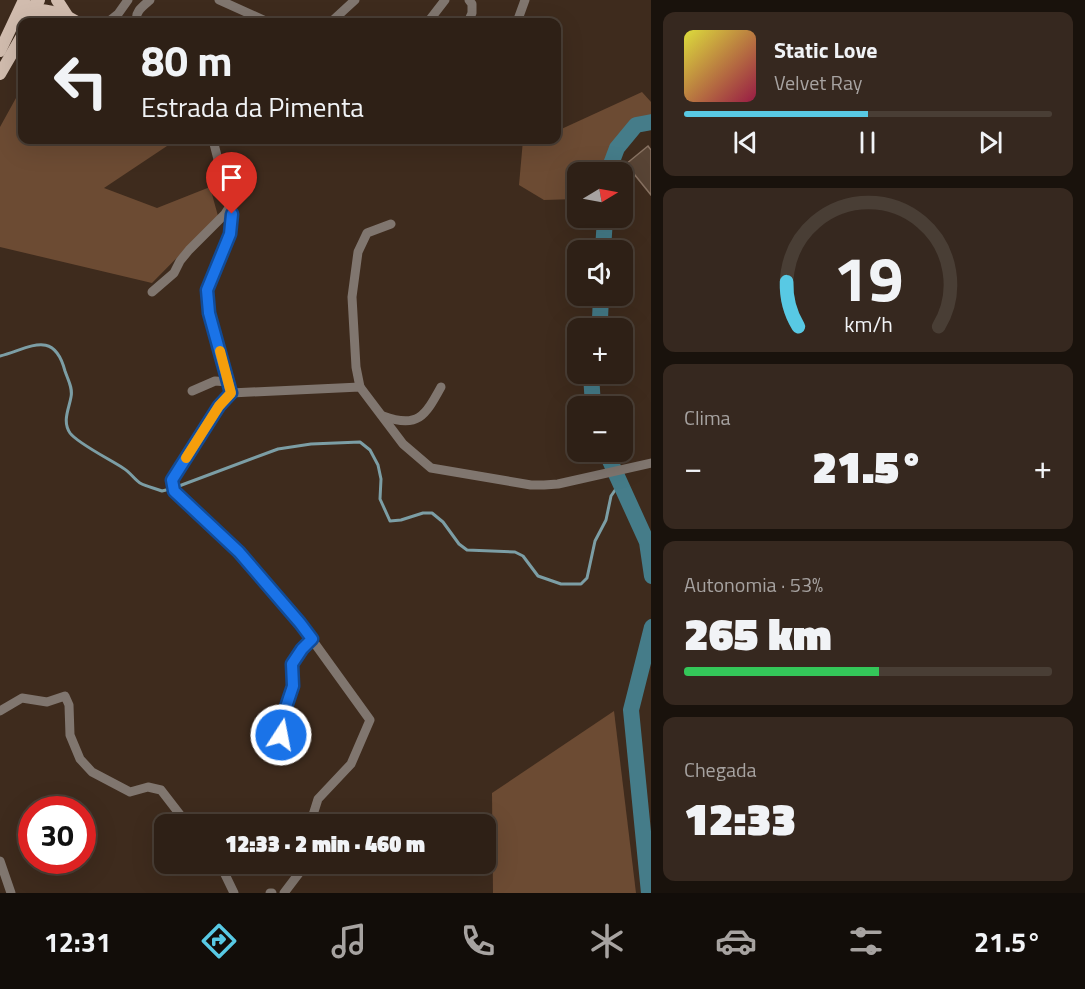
<!DOCTYPE html>
<html lang="pt">
<meta charset="utf-8">
<style>
:root{--surface:#2e2016;--page:#36281f;--text:#f1f3f6;--muted:#a7a3a1;--line:#493e35;--accent:#58c9e4}
body{margin:0;font-family:"Titillium Web",sans-serif;background:var(--page);color:var(--text);height:100vh;display:flex;flex-direction:column;font-size:22px;white-space:nowrap}
*{box-sizing:border-box;margin:0}
p{font-size:20px;color:var(--muted)}
.icon{flex:none;width:33px;height:33px;fill:none;stroke:currentColor;stroke-width:2;stroke-linecap:round;stroke-linejoin:round}
.map{position:relative;flex:1;overflow:hidden}
.sheet{display:flex;flex-direction:column;gap:12px;padding:12px;background:#19120c;width:434px}
.sheet>*{flex:none}
.hud{position:absolute;left:18px;top:18px;width:543px;height:126px;border-radius:12px;box-shadow:0 6px 24px #0002,0 0 0 2px var(--line);background:#2e2016;color:var(--text);overflow:hidden}
.needle{width:39px;rotate:80deg}
.controls{position:absolute;left:567px;top:162px;display:grid;gap:12px}
.controls a{display:grid;place-items:center;width:66px;height:66px;border-radius:12px;background:var(--surface);box-shadow:0 6px 24px #0002,0 0 0 2px var(--line);font-size:30px}
.speed{position:absolute;left:18px;top:796px;display:flex;gap:12px;font-size:30px;font-weight:700;text-align:center}
.speed>*{display:grid;place-content:center;width:78px;height:78px;border-radius:50%;background:var(--surface);box-shadow:0 6px 24px #0002,0 0 0 2px var(--line);line-height:1}
.speed .limit{border:9px solid #d22;background:#fff;color:#111}
.pin{position:absolute;display:grid;place-items:center;width:51px;height:51px;color:#fff;margin:-62px -26px;border-radius:50% 50% 50% 0;rotate:-45deg;box-shadow:0 0 6px #0007}
.pin .icon{rotate:45deg}
.me{position:absolute;width:66px;margin:-33px;rotate:11deg;stroke-linejoin:round;filter:drop-shadow(0 0 4px #0008)}
.turn{display:flex;align-items:center;gap:21px;height:126px;padding:0 24px;font-size:27px}
.turn .icon{width:78px;height:78px;stroke-width:2.5}
.turn b{display:block;font-size:42px;line-height:51px}
.big{font-size:45px;font-weight:800;line-height:1.1}
.sheet .widget{flex:1;display:flex;flex-direction:column;justify-content:center;gap:9px;min-width:0;padding:0 21px;border-radius:12px;background:var(--page)}
.sheet .dial{align-items:center;gap:0}
.dial svg{height:156px;overflow:visible;fill:none;stroke:var(--line);stroke-width:7;stroke-linecap:round;text-anchor:middle}
.dial text{fill:var(--text);stroke:none}
.song{display:flex;align-items:center;gap:18px}
.cover{width:72px;height:72px;border-radius:9px;background:linear-gradient(135deg,hsl(60 70% 55%),hsl(340 70% 35%))}
.played{height:6px;border-radius:3px;background:linear-gradient(90deg,var(--accent) 50%,var(--line) 50%)}
.keys{display:flex;justify-content:space-around;direction:ltr}
.heat{display:flex;justify-content:space-between;align-items:center;font-size:33px;direction:ltr}
.charge{height:9px;border-radius:4px;background:linear-gradient(90deg,#34c759 53%,var(--line) 0)}
.trip{position:absolute;left:154px;top:814px;width:342px;height:60px;border-radius:12px;background:var(--surface);box-shadow:0 6px 24px #0002,0 0 0 2px var(--line);font-weight:800;line-height:60px;text-align:center}
.tabs{display:flex;height:96px;justify-content:space-around;align-items:center;background:#120d09;color:var(--muted)}
.tabs .icon{width:42px;height:42px}
.tabs .active{color:var(--accent)}
.tabs b{font-size:27px;color:var(--text)}
main{display:flex;flex:1;min-height:0}
.map>svg:first-child{display:block}
.green{fill:#6c4b33}
.lines{fill:none;stroke-linecap:round;stroke-linejoin:round}
.stream{stroke:#7c9ea5;stroke-width:3}
.river{stroke:#457c89;stroke-width:16}
.building{fill:#584435;stroke:#887262;stroke-width:1.5}
.minor{stroke:#80766f;stroke-width:9}
.major{stroke:#d1bcae;stroke-width:12}
.route-casing{stroke:#114b97;stroke-width:15}
.route{stroke:#1a73e8;stroke-width:10}
.slow{stroke:#f59e0b;stroke-width:10}
</style>
<main>
<div class="map">
<svg width="652" height="893" viewBox="0 0 652 893">
<rect width="100%" height="100%" fill="#3e2b1d"/>
<g class="green">
<polygon points="642,92 651,102 651,115 634,121 613,146 604,172 578,172 577,199 544,200 519,185 523,140 556,140 557,131"/>
<polygon points="16,98 22,101 22,140 176,140 104,188 157,208 210,187 218,216 152,283 0,247 0,127"/>
<polygon points="614,711 636,893 493,893 492,793"/>
</g>
<g class="lines">
<g class="stream">
<path d="M0,356C30,348 54,329 65,371C68,380 73,388 71,397C69,409 62,421 70,433C77,443 111,460 123,468C130,472 134,479 140,483C147,487 155,488 162,491L166,490"/>
<polyline points="179,486 278,449 311,444 360,442 370,450 378,465 381,479 380,499 390,521 401,520 423,513 432,513 443,522 459,544 467,550 515,552 523,556 538,576 561,584 581,584 587,578 595,541 606,520 611,496 620,483"/>
</g>
<g class="river">
<polyline points="608,172 617,148 636,125 652,122"/>
<polyline points="603,250 605,218"/>
<polyline points="597,328 600,319 601,296"/>
<polyline points="591,374 593,406"/>
<polyline points="606,452 647,542 652,576"/>
<polyline points="649,893 631,710 652,627"/>
</g>
</g>
<polygon class="building" points="648,146 651,150 651,195 626,164"/>
<g class="lines">
<g class="minor">
<polyline points="219,0 268,22"/>
<polyline points="108,22 118,14 128,0"/>
<path d="M137,22C134,12 143,6 150,0"/>
<polyline points="331,22 355,0"/>
<polyline points="428,22 445,0"/>
<polyline points="468,22 472,13 472,4 469,0"/>
<polyline points="517,22 525,0"/>
<polyline points="213,140 232,214 230,234 207,290 209,313 231,393"/>
<polyline points="152,292 174,273 180,261 189,250 225,214 230,206"/>
<polyline points="360,387 356,367 352,297 358,252 367,233 391,224"/>
<polyline points="192,391 215,381 228,382"/>
<path d="M383,416C418,429 425,416 441,387"/>
<polyline points="0,711 22,698 47,702 65,696 69,705 70,735 80,759 92,772 130,792 148,787 161,790 188,825"/>
<polyline points="281,735 284,713 293,686 293,664 301,649 312,639"/>
<polyline points="315,825 312,818 318,799 351,764 370,720 300,623 239,552 174,491 172,480 219,406 231,393 360,387 403,444 431,468 531,485 544,485 558,484 652,463"/>
<polyline points="0,861 11,893"/>
<polyline points="220,864 234,893"/>
<polyline points="270,893 272,893"/>
<polyline points="284,893 306,864"/>
</g>
<g class="major">
<polyline points="57,0 68,17 77,22"/>
<polyline points="32,6 37,15 47,22"/>
<path d="M15,21C34,5 46,9 68,17"/>
<polyline points="29,22 39,0"/>
<polyline points="0,51 24,0"/>
<polyline points="0,74 22,36"/>
</g>
</g>
<g class="lines">
<g class="route-casing">
<polyline id="route" points="232,214 230,234 207,290 209,313 231,393 219,406 172,480 174,491 239,552 300,623 312,639 302,649 292,664 293,686 284,713 281,735"/>
</g>
<use href="#route" class="route"/>
<polyline class="slow" points="186,458 219,406 231,393 220,351"/>
</g>
</svg>
<div class="controls">
<a><svg class="needle" viewBox="-14 -14 28 28"><path d="M0-13l5 13h-10z" fill="#e53935"/><path d="M0 13l5-13h-10z" fill="#a7a3a1"/></svg></a>
<a><svg class="icon" aria-label="sound" viewBox="0 0 24 24"><path d="M4 9h4l5-4v14l-5-4H4zM17 9q2 3 0 6"/></svg></a>
<a>+</a>
<a>−</a>
</div>
<div class="speed"><div class="limit">30</div></div>
<div class="pin" style="left:232px;top:214px;background:#d93025"><svg class="icon" aria-label="arrive" viewBox="0 0 24 24"><path d="M6 21V4h12l-3 4 3 4H6"/></svg></div>
<svg class="me" style="left:281px;top:735px" viewBox="-20 -20 40 40"><circle r="17" fill="#1a73e8" stroke="#fff" stroke-width="3"/><path d="M0-11L8 9 0 5-8 9z" fill="#fff"/></svg>
<div class="trip">12:33 · 2 min · 460 m</div>
<div class="hud">
<div class="turn"><svg class="icon" aria-label="left" viewBox="0 0 24 24"><path d="M17 20v-9H6M10 6l-5 5 5 5"/></svg><div><b>80 m</b>Estrada da Pimenta</div></div>
</div>
</div>
<section class="sheet">
<div class="widget">
<div class="song"><i class="cover"></i><div><b>Static Love</b><p>Velvet Ray</p></div></div>
<div class="played"></div>
<div class="keys"><svg class="icon" aria-label="previous" viewBox="0 0 24 24"><path d="M18 5L8 12l10 7zM5 5v14"/></svg><svg class="icon" aria-label="pause" viewBox="0 0 24 24"><path d="M8 5v14M16 5v14"/></svg><svg class="icon" aria-label="next" viewBox="0 0 24 24"><path d="M6 5l10 7-10 7zM19 5v14"/></svg></div>
</div>
<div class="widget dial"><svg viewBox="0 0 100 80">
<path d="M14 69A42 42 0 1 1 86 69"/>
<path d="M14 69A42 42 0 0 1 8 46" stroke="#58c9e4"/>
<text x="50" y="56" font-size="32" font-weight="700">19</text>
<text x="50" y="72" font-size="11">km/h</text>
</svg></div>
<div class="widget"><p>Clima</p>
<div class="heat"><a>−</a><b class="big">21.5°</b><a>+</a></div>
</div>
<div class="widget"><p>Autonomia · 53%</p><b class="big">265 km</b><div class="charge"></div></div>
<div class="widget"><p>Chegada</p><b class="big">12:33</b></div>
</section>
</main>
<nav class="tabs">
<b>12:31</b>
<svg class="icon active" aria-label="directions" viewBox="0 0 24 24"><path d="M12 3l9 9-9 9-9-9zM9 14v-3h6M13 9l2 2-2 2"/></svg>
<svg class="icon" aria-label="music" viewBox="0 0 24 24"><path d="M9 18V5l10-2v13"/><circle cx="6" cy="18" r="3"/><circle cx="16" cy="16" r="3"/></svg>
<svg class="icon" aria-label="phone" viewBox="0 0 24 24"><path d="M5 4h4l2 5-3 2q2 4 5 5l2-3 5 2v4C11 20 4 13 5 4z"/></svg>
<svg class="icon" aria-label="climate" viewBox="0 0 24 24"><path d="M12 3v18M4 7l16 10M4 17L20 7"/></svg>
<svg class="icon" aria-label="car" viewBox="0 0 24 24"><path d="M5 17H2v-5l4-1 3-4h7l3 4 3 1v5h-3M9 17h6M6 11h13"/><circle cx="7" cy="17" r="2"/><circle cx="17" cy="17" r="2"/></svg>
<svg class="icon" aria-label="filters" viewBox="0 0 24 24"><path d="M4 7h16M4 17h16"/><circle cx="9" cy="7" r="2"/><circle cx="15" cy="17" r="2"/></svg>
<b>21.5°</b>
</nav>
